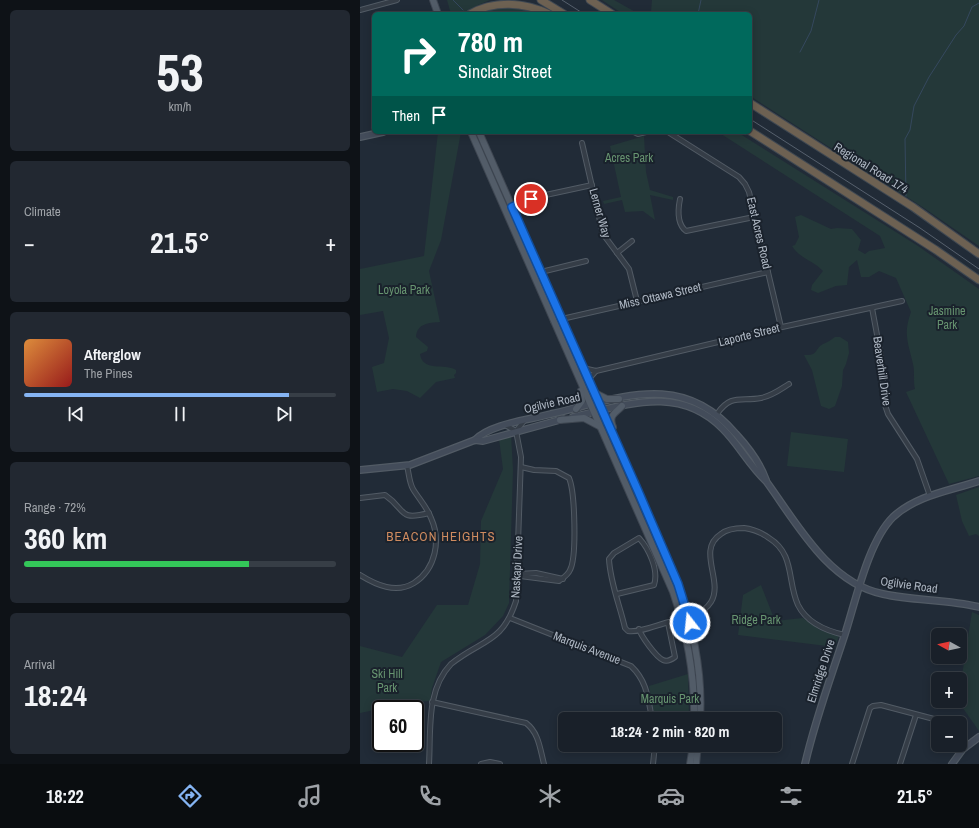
<!DOCTYPE html>
<meta charset="utf-8">
<style>
:root{--surface:#192029;--page:#222831;--text:#f1f3f6;--muted:#9fa3a8;--line:#373e46;--accent:#85b4f3}
body{margin:0;font-family:"Archivo Narrow",sans-serif;background:var(--page);color:var(--text);height:100vh;display:flex;flex-direction:column;font-size:15px;white-space:nowrap}
*{box-sizing:border-box;margin:0}
p{font-size:13px;color:var(--muted)}
.icon{flex:none;width:22px;height:22px;fill:none;stroke:currentColor;stroke-width:2;stroke-linecap:round;stroke-linejoin:round}
.map{position:relative;flex:1;overflow:hidden}
.panel{display:flex;flex-direction:column;gap:10px;padding:10px;background:#0e1217;width:360px}
.panel>*{flex:none}
.banner{position:absolute;left:12px;top:12px;width:380px;height:122px;border-radius:6px;box-shadow:0 2px 10px #0003,0 0 0 1px var(--line);background:#00695c;color:#fff;overflow:hidden}
.needle{width:26px;rotate:278deg}
.controls{position:absolute;left:571px;top:628px;display:grid;gap:8px}
.controls a{display:grid;place-items:center;width:36px;height:36px;border-radius:6px;background:var(--surface);box-shadow:0 2px 10px #0003,0 0 0 1px var(--line);font-size:20px}
.speed{position:absolute;left:12px;top:700px;display:flex;gap:8px;font-size:20px;font-weight:700;text-align:center}
.speed>*{display:grid;place-content:center;width:52px;height:52px;border-radius:50%;background:var(--surface);box-shadow:0 2px 10px #0003,0 0 0 1px var(--line);line-height:1}
.speed .limit{border:2px solid #111;border-radius:6px;background:#fff;color:#111}
.pin{position:absolute;display:grid;place-items:center;width:34px;height:34px;color:#fff;margin:-17px;border:2px solid #fff;border-radius:50%;box-shadow:0 1px 4px #0007}
.me{position:absolute;width:44px;margin:-22px;rotate:344deg;stroke-linejoin:round;filter:drop-shadow(0 0 3px #0008)}
.turn{display:flex;align-items:center;gap:14px;height:84px;padding:0 20px;font-size:18px}
.turn .icon{width:52px;height:52px;stroke-width:2.5}
.turn b{display:block;font-size:28px;line-height:34px}
.then{display:flex;align-items:center;height:38px;padding:0 20px;background:#0003;gap:8px;font-size:15px}
.big{font-size:30px;font-weight:800;line-height:1.1}
.panel .tile{flex:1;display:flex;flex-direction:column;justify-content:center;gap:6px;min-width:0;padding:0 14px;border-radius:6px;background:var(--page)}
.panel .dial{align-items:center;gap:0}
.dial b{font-size:52px;line-height:1}
.song{display:flex;align-items:center;gap:12px}
.cover{width:48px;height:48px;border-radius:6px;background:linear-gradient(135deg,hsl(30 70% 55%),hsl(0 70% 35%))}
.played{height:4px;border-radius:2px;background:linear-gradient(90deg,var(--accent) 85%,var(--line) 85%)}
.keys{display:flex;justify-content:space-around;direction:ltr}
.heat{display:flex;justify-content:space-between;align-items:center;font-size:22px;direction:ltr}
.charge{height:6px;border-radius:3px;background:linear-gradient(90deg,#34c759 72%,var(--line) 0)}
.trip{position:absolute;left:198px;top:712px;width:224px;height:40px;border-radius:6px;background:var(--surface);box-shadow:0 2px 10px #0003,0 0 0 1px var(--line);font-weight:800;line-height:40px;text-align:center}
.tab-bar{display:flex;height:64px;justify-content:space-around;align-items:center;background:#0a0d10;color:var(--muted)}
.tab-bar .icon{width:28px;height:28px}
.tab-bar .current{color:var(--accent)}
.tab-bar b{font-size:18px;color:var(--text)}
main{display:flex;flex:1;min-height:0}
.map>svg:first-child{display:block}
.green{fill:#243839}
.lines{fill:none;stroke-linecap:round;stroke-linejoin:round}
.stream{stroke:#35485e;stroke-width:1}
.street-casing{stroke:#525b65;stroke-width:6}
.secondary-casing{stroke:#525b65;stroke-width:8}
.primary-casing{stroke:#3e4651;stroke-width:8}
.highway-casing{stroke:#3f4852;stroke-width:9}
.street{stroke:#353d47;stroke-width:4}
.secondary{stroke:#434c5a;stroke-width:5.5}
.primary{stroke:#525c68;stroke-width:6}
.highway{stroke:#6d6152;stroke-width:7}
.tram{stroke:#57616e;stroke-width:1}
.route-casing{stroke:#114b97;stroke-width:10}
.route{stroke:#1a73e8;stroke-width:7}
.labels{text-anchor:middle;stroke-width:4;stroke-linejoin:round;paint-order:stroke}
.park-label{font-size:12px;fill:#679470;stroke:#1a222c}
.street-label{font-size:12px;fill:#afb8c4;stroke:#1a222c}
.neighbourhood-label{font-size:13px;letter-spacing:1px;fill:#cf8b5f;stroke:#1a222c}
</style>
<main>
<section class="panel">
<div class="tile dial"><b>53</b><p>km/h</p></div>
<div class="tile"><p>Climate</p>
<div class="heat"><a>−</a><b class="big">21.5°</b><a>+</a></div>
</div>
<div class="tile">
<div class="song"><i class="cover"></i><div><b>Afterglow</b><p>The Pines</p></div></div>
<div class="played"></div>
<div class="keys"><svg class="icon" aria-label="previous" viewBox="0 0 24 24"><path d="M18 5L8 12l10 7zM5 5v14"/></svg><svg class="icon" aria-label="pause" viewBox="0 0 24 24"><path d="M8 5v14M16 5v14"/></svg><svg class="icon" aria-label="next" viewBox="0 0 24 24"><path d="M6 5l10 7-10 7zM19 5v14"/></svg></div>
</div>
<div class="tile"><p>Range · 72%</p><b class="big">360 km</b><div class="charge"></div></div>
<div class="tile"><p>Arrival</p><b class="big">18:24</b></div>
</section>
<div class="map">
<svg width="619" height="764" viewBox="0 0 619 764">
<rect width="100%" height="100%" fill="#212b37"/>
<g class="green">
<polygon points="87,0 130,0 116,6 106,14 91,14"/>
<polygon points="242,0 254,0 279,14 263,14"/>
<polygon points="292,0 619,0 619,246 564,208 390,96 390,14 289,14 291,12"/>
<polygon points="150,4 182,14 114,14"/>
<path d="M78,132H101L81,240L69,271L80,322C69,323 57,323 56,337L68,347L67,351L60,354C62,372 85,363 96,370V373L94,375L95,378L76,382L60,398L47,391L33,389L17,392L12,367L24,363L29,338L23,311L0,315V269L64,256Z"/>
<path d="M358,132H377L558,246L619,289V476L589,484L546,392L555,389C553,381 555,372 553,364C548,342 543,334 551,312L536,278L519,271L509,277H501L497,260L489,267L487,285L476,286L458,293L451,290L452,285L463,271C454,261 439,258 432,246L435,245L439,237L435,217L441,215L471,229L477,228L492,229L501,240L498,250L505,254L509,251L525,248L520,236Z"/>
<polygon points="284,136 286,172 290,190 313,197 313,200 290,195 295,220 283,211 265,212 262,200 244,204 243,201 261,197 250,146"/>
<path d="M475,337H480L488,342L489,353L486,364L483,370L482,386L475,406L469,409L461,406L452,370L444,355C459,356 454,349 463,344C468,342 471,340 475,337Z"/>
<polygon points="431,432 488,439 484,472 427,466"/>
<polygon points="151,434 153,470 149,603 143,616 125,635 81,662 72,688 70,701 54,702 0,713 0,646 42,657 77,605 108,605 120,564 121,521 143,469 139,439"/>
<polygon points="619,487 619,536 616,534 609,536 602,521 596,495"/>
<polygon points="401,585 415,621 443,618 460,630 479,636 475,647 378,635 383,595"/>
<polygon points="612,612 619,615 619,731 598,701 600,701 600,688"/>
<polygon points="328,674 329,719 295,719 289,686"/>
</g>
<g class="lines">
<g class="stream">
<polyline points="93,0 103,10"/>
<polyline points="338,14 341,0"/>
<polyline points="440,52 451,31 459,0"/>
<polyline points="546,196 545,139 550,130 554,106 569,77 596,35 604,26 612,7 619,3"/>
</g>
<g class="street-casing">
<g id="street">
<polyline points="0,10 37,0"/>
<polyline points="274,132 278,134 286,132"/>
<polyline points="308,132 379,177 385,184 389,192 421,327"/>
<polyline points="222,143 243,234 269,269 277,301"/>
<path d="M320,199C318,209 317,224 326,231L394,217"/>
<polyline points="150,208 181,196 232,185"/>
<polyline points="257,253 272,241"/>
<polyline points="181,272 226,261"/>
<polyline points="512,308 521,356 525,405 528,414 557,459 570,496"/>
<polyline points="193,321 408,272"/>
<polyline points="223,368 236,371 413,329 542,301"/>
<polyline points="228,380 236,371"/>
<path d="M357,414C371,393 382,402 401,398C412,396 421,389 429,384"/>
<polyline points="156,431 164,421"/>
<path d="M0,498L25,495C47,510 37,521 69,513"/>
<path d="M157,574L160,576L199,581C203,578 208,575 210,570C217,557 215,492 209,478L196,471L174,470L161,467"/>
<polyline points="157,574 176,573 203,579"/>
<path d="M0,575C16,585 36,594 54,583C76,569 81,540 71,518C67,507 59,499 53,489C49,482 49,473 47,466"/>
<path d="M257,594L294,585C299,570 289,549 279,538L254,553L249,559C250,582 260,606 265,628L268,631C279,633 297,625 309,622C324,619 342,616 351,602C364,581 336,550 361,534C367,529 376,528 384,528C393,529 402,533 409,538C435,554 427,581 438,605C447,623 466,631 485,635"/>
<path d="M150,618L271,666C287,681 288,698 292,719"/>
<path d="M279,629C281,636 296,657 303,660C307,662 311,660 315,657L308,623"/>
<path d="M72,702L166,723C179,733 180,749 184,764"/>
<path d="M69,764C71,730 66,690 91,664C122,639 142,644 156,601L161,457L156,431L145,425"/>
<polyline points="121,764 130,762 140,764"/>
<polyline points="293,764 295,745"/>
<polyline points="492,764 510,708 513,706 521,705 574,719 583,723"/>
<polyline points="540,764 556,715"/>
</g>
</g>
<g class="secondary-casing">
<g id="secondary">
<polyline points="0,137 23,132"/>
<path d="M213,417C266,405 319,384 363,429C379,445 389,465 406,481C436,522 468,583 523,594C554,601 588,599 619,607"/>
<path d="M115,440C130,424 169,420 191,414C261,398 322,370 376,434C388,447 400,463 406,480"/>
<polyline points="0,470 50,465 115,440 123,441 203,419"/>
<path d="M445,764C455,720 471,677 485,634C496,600 508,542 533,517C557,495 589,491 619,481"/>
<polyline points="592,764 603,749 619,737"/>
</g>
</g>
<g class="primary-casing">
<g id="primary">
<polyline points="73,0 78,14"/>
<path d="M111,132L313,592C327,633 335,675 334,719"/>
<path d="M119,132L318,584C333,627 343,672 340,719"/>
<polyline points="233,392 247,399 259,399"/>
<polyline points="216,409 222,401 221,391"/>
<polyline points="200,420 224,418 239,426"/>
<path d="M253,427C248,415 255,414 262,406"/>
<polyline points="330,764 333,745"/>
<polyline points="336,764 338,745"/>
</g>
</g>
<g class="highway-casing">
<g id="highway">
<polyline points="181,0 204,14"/>
<polyline points="230,0 252,14"/>
<path d="M110,14C134,0 164,2 189,14"/>
<polyline points="390,103 553,207 619,254"/>
<polyline points="390,131 576,250 619,280"/>
</g>
</g>
<use href="#street" class="street"/>
<use href="#secondary" class="secondary"/>
<use href="#primary" class="primary"/>
<use href="#highway" class="highway"/>
<g class="tram">
<polyline points="202,0 224,14"/>
<polyline points="390,119 560,228 619,269"/>
</g>
</g>
<g class="lines">
<g class="route-casing">
<polyline id="route" points="171,199 152,207 278,491 318,584 330,623"/>
</g>
<use href="#route" class="route"/>
</g>
<g class="labels">
<g class="park-label">
<text x="269" y="162">Acres Park</text>
<text x="44" y="294">Loyola Park</text>
<text x="587" y="315">Jasmine<tspan x="587" dy="14">Park</tspan></text>
<text x="396" y="624">Ridge Park</text>
<text x="27" y="678">Ski Hill<tspan x="27" dy="14">Park</tspan></text>
<text x="310" y="703">Marquis Park</text>
</g>
<g class="street-label">
<text transform="translate(511 168) rotate(32)" y="4">Regional Road 174</text>
<text transform="translate(240 213) rotate(74)" y="4">Lerner Way</text>
<text transform="translate(399 233) rotate(77)" y="4">East Acres Road</text>
<text transform="translate(300 296) rotate(-13)" y="4">Miss Ottawa Street</text>
<text transform="translate(389 335) rotate(-14)" y="4">Laporte Street</text>
<text transform="translate(522 371) rotate(82)" y="4">Beaverhill Drive</text>
<text transform="translate(192 403) rotate(-13)" y="4">Ogilvie Road</text>
<text transform="translate(157 567) rotate(-87)" y="4">Naskapi Drive</text>
<text transform="translate(549 585) rotate(8)" y="4">Ogilvie Road</text>
<text transform="translate(227 648) rotate(21)" y="4">Marquis Avenue</text>
<text transform="translate(461 671) rotate(-72)" y="4">Elmridge Drive</text>
</g>
<g class="neighbourhood-label">
<text x="81" y="541">BEACON HEIGHTS</text>
</g>
</g>
</svg>
<div class="controls">
<a><svg class="needle" viewBox="-14 -14 28 28"><path d="M0-13l5 13h-10z" fill="#e53935"/><path d="M0 13l5-13h-10z" fill="#9fa3a8"/></svg></a>
<a>+</a>
<a>−</a>
</div>
<div class="speed"><div class="limit">60</div></div>
<div class="pin" style="left:171px;top:199px;background:#d93025"><svg class="icon" aria-label="arrive" viewBox="0 0 24 24"><path d="M6 21V4h12l-3 4 3 4H6"/></svg></div>
<svg class="me" style="left:330px;top:623px" viewBox="-20 -20 40 40"><circle r="17" fill="#1a73e8" stroke="#fff" stroke-width="3"/><path d="M0-11L8 9 0 5-8 9z" fill="#fff"/></svg>
<div class="trip">18:24 · 2 min · 820 m</div>
<div class="banner">
<div class="turn"><svg class="icon" aria-label="right" viewBox="0 0 24 24"><path d="M7 20v-9h11M14 6l5 5-5 5"/></svg><div><b>780 m</b>Sinclair Street</div></div>
<div class="then">Then<svg class="icon" aria-label="arrive" viewBox="0 0 24 24"><path d="M6 21V4h12l-3 4 3 4H6"/></svg></div>
</div>
</div>
</main>
<nav class="tab-bar">
<b>18:22</b>
<svg class="icon current" aria-label="directions" viewBox="0 0 24 24"><path d="M12 3l9 9-9 9-9-9zM9 14v-3h6M13 9l2 2-2 2"/></svg>
<svg class="icon" aria-label="music" viewBox="0 0 24 24"><path d="M9 18V5l10-2v13"/><circle cx="6" cy="18" r="3"/><circle cx="16" cy="16" r="3"/></svg>
<svg class="icon" aria-label="phone" viewBox="0 0 24 24"><path d="M5 4h4l2 5-3 2q2 4 5 5l2-3 5 2v4C11 20 4 13 5 4z"/></svg>
<svg class="icon" aria-label="climate" viewBox="0 0 24 24"><path d="M12 3v18M4 7l16 10M4 17L20 7"/></svg>
<svg class="icon" aria-label="car" viewBox="0 0 24 24"><path d="M5 17H2v-5l4-1 3-4h7l3 4 3 1v5h-3M9 17h6M6 11h13"/><circle cx="7" cy="17" r="2"/><circle cx="17" cy="17" r="2"/></svg>
<svg class="icon" aria-label="filters" viewBox="0 0 24 24"><path d="M4 7h16M4 17h16"/><circle cx="9" cy="7" r="2"/><circle cx="15" cy="17" r="2"/></svg>
<b>21.5°</b>
</nav>
